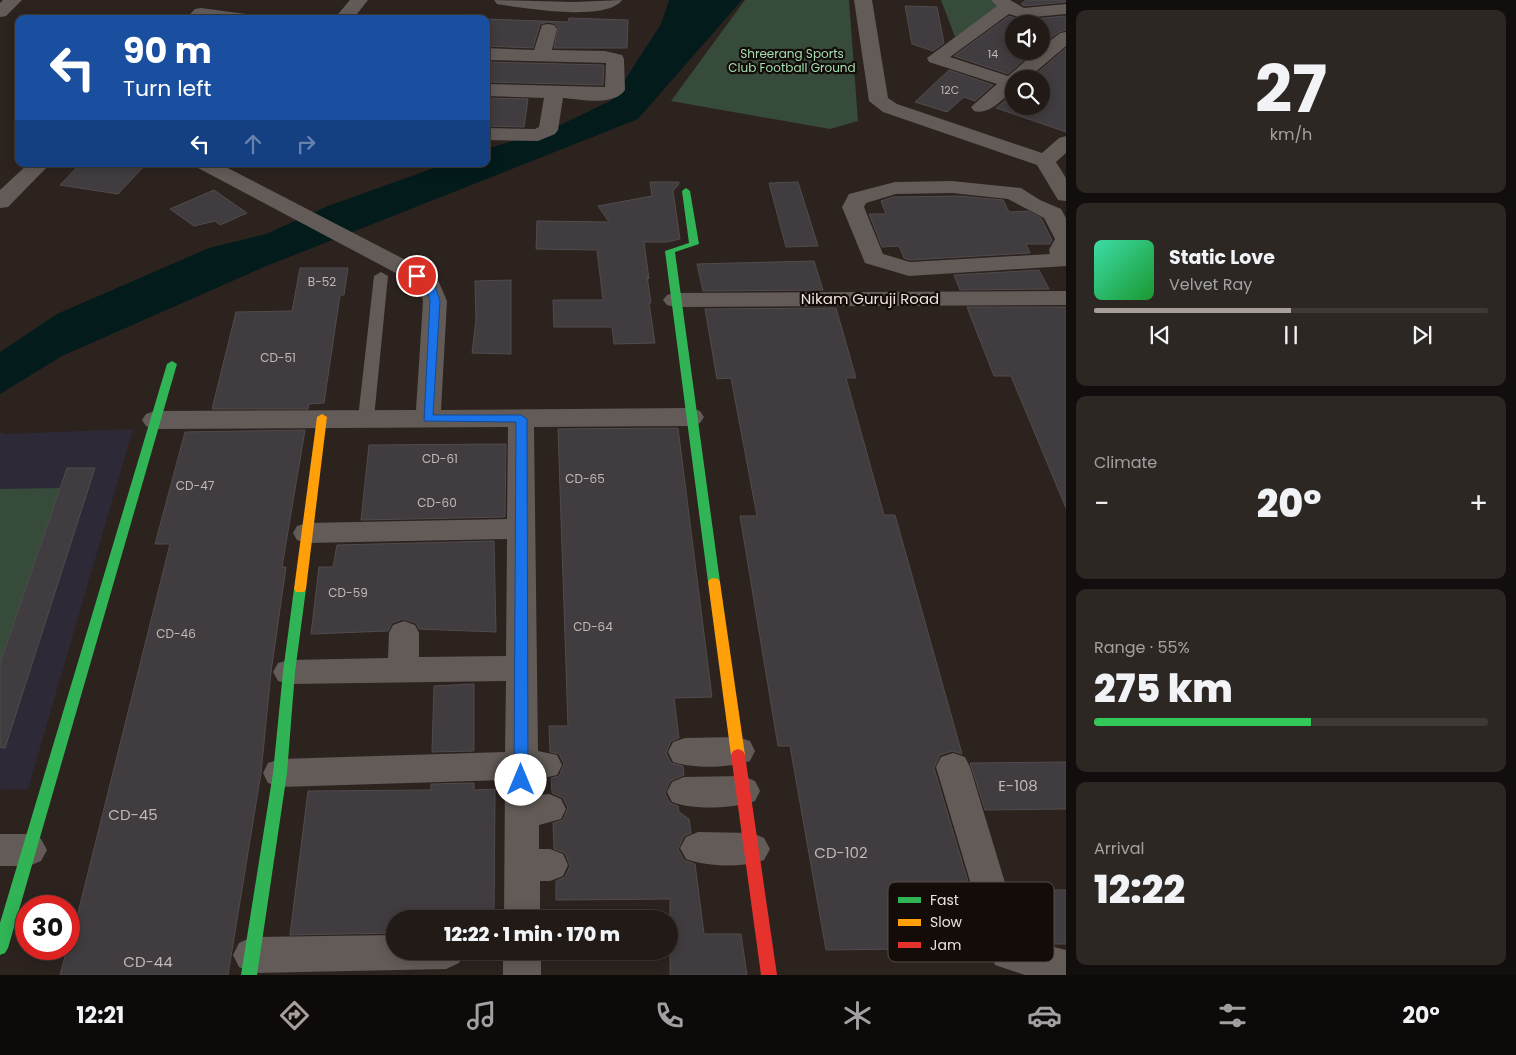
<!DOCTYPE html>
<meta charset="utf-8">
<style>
:root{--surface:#211a17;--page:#2d2724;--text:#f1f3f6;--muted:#a2a1a1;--line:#3e3836;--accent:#a99f9a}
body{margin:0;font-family:Poppins,sans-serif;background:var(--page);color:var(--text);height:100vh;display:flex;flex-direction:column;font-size:19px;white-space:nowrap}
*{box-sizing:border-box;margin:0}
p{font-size:16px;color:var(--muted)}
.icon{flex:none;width:28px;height:28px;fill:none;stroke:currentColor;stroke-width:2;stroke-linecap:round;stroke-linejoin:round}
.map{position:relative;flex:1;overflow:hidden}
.drawer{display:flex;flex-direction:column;gap:10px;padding:10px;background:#120e0d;width:450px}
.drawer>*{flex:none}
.guide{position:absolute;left:15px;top:15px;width:475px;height:152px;border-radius:10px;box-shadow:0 2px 12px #0003,0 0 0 1px var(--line);background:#1a4fa0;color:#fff;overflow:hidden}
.tools{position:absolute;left:1005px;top:15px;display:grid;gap:10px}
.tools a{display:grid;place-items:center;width:45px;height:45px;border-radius:50%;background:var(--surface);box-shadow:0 2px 12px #0003,0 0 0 1px var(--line);font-size:25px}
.speed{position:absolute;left:15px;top:895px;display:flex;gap:10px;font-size:25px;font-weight:700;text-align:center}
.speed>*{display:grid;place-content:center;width:65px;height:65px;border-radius:50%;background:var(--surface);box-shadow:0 2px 12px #0003,0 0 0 1px var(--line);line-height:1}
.speed .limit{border:8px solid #d22;background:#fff;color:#111}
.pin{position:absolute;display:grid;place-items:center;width:42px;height:42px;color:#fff;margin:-21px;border:2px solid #fff;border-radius:50%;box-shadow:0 1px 5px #0007}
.me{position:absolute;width:55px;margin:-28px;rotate:0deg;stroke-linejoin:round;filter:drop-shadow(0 0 4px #0008)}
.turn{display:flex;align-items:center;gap:18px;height:105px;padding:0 25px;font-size:22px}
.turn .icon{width:65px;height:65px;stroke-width:2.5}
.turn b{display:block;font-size:35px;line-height:42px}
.lanes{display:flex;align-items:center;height:48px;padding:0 25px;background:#0003;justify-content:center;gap:25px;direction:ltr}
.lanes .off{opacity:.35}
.big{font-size:38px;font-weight:800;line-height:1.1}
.drawer .tile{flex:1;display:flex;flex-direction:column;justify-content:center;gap:8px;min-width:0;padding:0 18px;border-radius:10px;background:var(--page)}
.drawer .dial{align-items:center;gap:0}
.dial b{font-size:65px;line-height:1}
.song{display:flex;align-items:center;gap:15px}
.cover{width:60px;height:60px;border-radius:8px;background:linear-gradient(135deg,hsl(160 70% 55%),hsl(130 70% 35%))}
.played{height:5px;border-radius:2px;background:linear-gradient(90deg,var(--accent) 50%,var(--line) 50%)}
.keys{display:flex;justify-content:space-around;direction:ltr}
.heat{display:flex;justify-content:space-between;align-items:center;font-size:28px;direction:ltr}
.charge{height:8px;border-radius:4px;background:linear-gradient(90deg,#34c759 55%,var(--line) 0)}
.trip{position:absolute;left:386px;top:910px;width:292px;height:50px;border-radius:25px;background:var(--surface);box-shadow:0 2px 12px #0003,0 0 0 1px var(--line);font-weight:800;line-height:50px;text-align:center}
.menu{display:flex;height:80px;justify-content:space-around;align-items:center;background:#0d0a09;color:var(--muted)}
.menu .icon{width:35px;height:35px}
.menu .on{color:var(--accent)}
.menu b{font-size:22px;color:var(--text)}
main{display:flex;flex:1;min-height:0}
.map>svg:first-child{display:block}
.education{fill:#2d2936}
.green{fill:#364b3a}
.water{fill:#041b1b}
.building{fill:#413c3f;stroke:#504b4d}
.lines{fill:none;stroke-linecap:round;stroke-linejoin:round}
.lane{fill:#625b58;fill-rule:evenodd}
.street{fill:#625b58;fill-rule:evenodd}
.fast{fill:#30b455;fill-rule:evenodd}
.slow{fill:#ff9f0a;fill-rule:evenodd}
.jam{fill:#e5322d;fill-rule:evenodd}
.route{fill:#1a73e8;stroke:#114b97}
.labels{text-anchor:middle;stroke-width:4.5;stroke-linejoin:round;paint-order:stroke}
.far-number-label{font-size:11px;fill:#c2b8b6}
.far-park-label{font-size:12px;fill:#a4dfb2;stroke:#130c09}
.number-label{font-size:12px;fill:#c2b8b6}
.street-label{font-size:15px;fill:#ede2dd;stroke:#130c09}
.near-number-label{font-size:15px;fill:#c2b8b6}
.key{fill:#130c09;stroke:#544c49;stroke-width:1}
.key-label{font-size:14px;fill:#ede2dd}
</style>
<main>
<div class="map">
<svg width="1066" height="975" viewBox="0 0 1066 975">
<rect width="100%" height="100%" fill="#2c231f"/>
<polygon class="education" points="133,429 28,789 0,790 0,432 5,434"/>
<g class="green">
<polygon points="745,0 849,0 858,121 830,129 671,101"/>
<polygon points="941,0 994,0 1000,6 955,37"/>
<polygon points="60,488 0,663 0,489"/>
</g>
<polygon class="water" points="669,0 742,0 638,119 264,267 62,356 0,394 0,352 57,314 209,248 266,234 328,206 445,164 486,164 486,149 548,131 612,100 661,24"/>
<g class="building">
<polygon points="1026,0 1066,0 1066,2 1024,6 1021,4"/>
<polygon points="905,6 937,7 944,43 933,51 912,44"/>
<polygon points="1009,16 1022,20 1066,16 1066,30 1059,32 1041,45 1041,24 1014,24 1014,51 1034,51 1008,74 954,56"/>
<polygon points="569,18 628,20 627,48 554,48 558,28 554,23 548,22 540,24 533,48 486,46 486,19 568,22"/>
<polygon points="1066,48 1066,132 996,108 1014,93 1014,106 1041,106 1041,79 1030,79"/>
<polygon points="486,62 604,65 603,85 486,82"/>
<polygon points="949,70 993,85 975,101 964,97 947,112 915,102"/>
<polygon points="486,98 528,99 524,127 486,126"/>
<polygon points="80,164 146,164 118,194 60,185"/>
<polygon points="650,182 679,182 679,184 673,191 680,239 667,242 644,242 649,279 647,276 651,303 649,303 655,343 614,344 612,327 554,327 553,300 603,300 597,250 536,249 537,221 609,222 598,206 652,196"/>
<polygon points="798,182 818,246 786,247 769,183"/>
<polygon points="214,190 247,213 220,225 215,221 194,226 170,209"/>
<polygon points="959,196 1003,200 1009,212 1028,211 1041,218 1052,240 1050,244 1026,244 1030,253 910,260 904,258 899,246 882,247 869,214 886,214 881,201 893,197"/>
<polygon points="814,261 823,290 703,291 697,264"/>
<polygon points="300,268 348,268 344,295 340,295 324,403 309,404 308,409 212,409 236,312 292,311"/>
<polygon points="1039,270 1049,289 960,290 954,275"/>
<polygon points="511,280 511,354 472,353 476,320 475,281"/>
<polygon points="967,307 1066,307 1066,508 1011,376 994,376"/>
<polygon points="836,308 856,378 846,378 884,515 895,515 962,754 952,751 940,755 934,768 988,948 826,950 790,746 778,746 740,516 757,516 731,378 717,379 705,309"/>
<polygon points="678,428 712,697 674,698 679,738 671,741 666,753 671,763 683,766 684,775 670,781 665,793 670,803 678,806 679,812 689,819 691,833 684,836 678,849 684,860 695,864 704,934 741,934 747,975 670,975 670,899 556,900 556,881 565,877 570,866 565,853 554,849 553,823 563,820 568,808 563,798 552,793 551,778 559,776 564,764 559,754 550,752 549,726 568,726 558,429"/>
<polygon points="305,430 282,567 286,567 271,672 261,773 228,975 60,975 67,949 69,949 170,544 155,544 185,432"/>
<polygon points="506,444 505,517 361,520 369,445"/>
<polygon points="67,468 95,468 5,748 0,747 0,663"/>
<polygon points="494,541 496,632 419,629 416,623 403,619 392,623 388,631 311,634 319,567 333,567 337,545"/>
<polygon points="474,684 474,751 432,752 434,686"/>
<polygon points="1066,762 1066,809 985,810 970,763"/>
<polygon points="474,783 474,790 495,789 494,919 395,919 395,933 290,935 308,791 431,790 431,784"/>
<polygon points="1009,890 1066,890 1066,944 1051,944 1023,937"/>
</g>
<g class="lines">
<polygon class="lane" points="381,272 388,276 374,418 372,422 360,422 358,418 374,276"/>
<g class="street">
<polygon points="3,0 22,0 6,16 0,17 0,3"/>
<polygon points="350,0 368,0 353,19 334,19"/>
<path d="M494,0L574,2L622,0C606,22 527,8 503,5L497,4Z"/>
<polygon points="854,0 872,0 888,98 897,104 1042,153 1059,138 1066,136 1066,153 1056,162 1066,178 1066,201 1058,200 1037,165 883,112 869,101"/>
<path d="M991,0H1010L1024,8L1066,4V14L1022,18L1009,14L950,57L1008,76L1037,51H1041V48L1060,33L1066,32V46L1027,79H1014V90C1002,99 990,115 974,111L971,107L997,84L929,62L927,58L997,6Z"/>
<polygon points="201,8 246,14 252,15 255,19 185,19 195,9"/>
<path d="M548,24L554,25L557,29L552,50L605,51L622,55L624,59L625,90C613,107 580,99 563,98L558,130L555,134L538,141L486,140V128L535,129L539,127L544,98L486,96V84L605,87L606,63L486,60V48L534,50L542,25Z"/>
<polygon points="28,164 50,164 8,207 0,208 0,190"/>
<polygon points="195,164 220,164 425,270 438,280 447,301 441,410 691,408 700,411 704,417 700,423 691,426 534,427 538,751 557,755 562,765 557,775 539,779 539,795 549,794 561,799 566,809 561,819 539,825 539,849 550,849 563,854 568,865 563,876 550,881 540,881 540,919 504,919 505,780 280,787 268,783 263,773 268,763 280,759 505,752 506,681 289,684 278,681 273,672 278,663 289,660 388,658 389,633 393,625 404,621 415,625 419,633 419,657 506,656 507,539 307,543 297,540 293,533 297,526 307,523 507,519 508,427 155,429 146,426 142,420 146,414 155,411 416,410 423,301 419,288 409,280 198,168"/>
<path d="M952,181L1021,188L1040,200L1061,209L1066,218V266L909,276L865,263L842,207L849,194L895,182ZM952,193L1008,199L1044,218L1055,239L1049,250L1050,254L910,262L883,254L864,207L866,203L896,194Z"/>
<polygon points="1066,291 1066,305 675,307 667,305 663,300 667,295 675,293"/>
<path d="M738,737L750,741L755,751L750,761C728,768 695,769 673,762L668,752L673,742L685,738Z"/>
<polygon points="953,753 965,757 970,767 1022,939 1066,950 1066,975 1025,975 995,965 936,767 941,757"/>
<path d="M743,776L755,781L760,791L755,801C734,809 693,810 672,802L667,792L672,782L684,777Z"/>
<path d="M698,832L752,833L764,838L770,849L764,860C742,868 708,867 686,859L680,848L686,837Z"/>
<polygon points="0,834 29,834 41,839 47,850 41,861 29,866 0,866"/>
<polygon points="395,935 395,951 465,951 459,963 446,969 252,973 239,967 233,955 239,943 252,937"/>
<rect x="503" y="951" width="38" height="24"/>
</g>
<g class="fast">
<polygon points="686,188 690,191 699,244 675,252 720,582 718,585 710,585 708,582 665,251 689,243 682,191"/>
<polygon points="172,361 177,364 8,948 5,953 0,955 0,923 167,364"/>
<polygon points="300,584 304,586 306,589 295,672 287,773 257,975 241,975 273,773 283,672 294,589 296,586"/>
</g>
<g class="slow">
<polygon points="322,414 327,417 306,589 304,592 296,592 294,589 317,417"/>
<polygon points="714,578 718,579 720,582 745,755 743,759 738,761 733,759 731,755 708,582 710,579"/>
</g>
<polygon class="jam" points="738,749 743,751 745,755 777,975 761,975 731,755 733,751"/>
</g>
<polygon class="route" points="414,273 420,273 434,283 440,301 433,415 521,415 527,419 528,780 526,784 516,784 514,780 516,422 424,421 430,301 426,286 414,278"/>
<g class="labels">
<g class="far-number-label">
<text x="993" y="58">14</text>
<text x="950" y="94">12C</text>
</g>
<g class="far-park-label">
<text x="792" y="58">Shreerang Sports<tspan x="792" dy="14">Club Football Ground</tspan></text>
</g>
<g class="number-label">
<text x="322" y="286">B-52</text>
<text x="278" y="362">CD-51</text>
<text x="440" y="463">CD-61</text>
<text x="585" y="483">CD-65</text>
<text x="195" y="490">CD-47</text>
<text x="437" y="507">CD-60</text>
<text x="348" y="597">CD-59</text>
<text x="593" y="631">CD-64</text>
<text x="176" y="638">CD-46</text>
</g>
<g class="street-label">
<text x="870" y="304">Nikam Guruji Road</text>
</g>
<g class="near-number-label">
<text x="1018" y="791">E-108</text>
<text x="133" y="820">CD-45</text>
<text x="841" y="858">CD-102</text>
<text x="148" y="967">CD-44</text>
</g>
</g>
<rect x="888" y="882" width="166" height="80" rx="8" class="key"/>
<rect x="898" y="897" width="23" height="6" fill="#30b455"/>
<rect x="898" y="919" width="23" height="7" fill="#ff9f0a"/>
<rect x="898" y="942" width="23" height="6" fill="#e5322d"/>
<g class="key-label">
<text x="930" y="905">Fast</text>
<text x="930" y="927">Slow</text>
<text x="930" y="950">Jam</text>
</g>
</svg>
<div class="tools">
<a><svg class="icon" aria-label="sound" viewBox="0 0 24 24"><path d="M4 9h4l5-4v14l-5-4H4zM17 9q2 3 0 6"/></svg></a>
<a><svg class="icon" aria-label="search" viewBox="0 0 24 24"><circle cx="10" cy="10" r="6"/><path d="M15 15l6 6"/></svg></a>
</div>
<div class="speed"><div class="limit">30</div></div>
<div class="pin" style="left:417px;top:276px;background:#d93025"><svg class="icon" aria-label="arrive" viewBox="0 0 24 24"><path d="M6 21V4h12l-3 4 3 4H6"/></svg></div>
<svg class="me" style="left:521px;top:780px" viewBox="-20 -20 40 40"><circle r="19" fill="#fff"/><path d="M0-13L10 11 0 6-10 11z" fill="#1a73e8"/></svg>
<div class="trip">12:22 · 1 min · 170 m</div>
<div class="guide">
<div class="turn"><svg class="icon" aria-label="left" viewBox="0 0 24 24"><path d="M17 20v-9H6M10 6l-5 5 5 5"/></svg><div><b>90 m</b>Turn left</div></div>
<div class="lanes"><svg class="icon" aria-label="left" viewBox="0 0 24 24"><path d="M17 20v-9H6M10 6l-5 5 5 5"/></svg><svg class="icon off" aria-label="ahead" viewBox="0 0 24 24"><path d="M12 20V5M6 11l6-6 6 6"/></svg><svg class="icon off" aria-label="right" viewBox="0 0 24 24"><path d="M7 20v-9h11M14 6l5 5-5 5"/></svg></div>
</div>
</div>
<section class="drawer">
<div class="tile dial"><b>27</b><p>km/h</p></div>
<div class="tile">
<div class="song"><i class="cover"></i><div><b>Static Love</b><p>Velvet Ray</p></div></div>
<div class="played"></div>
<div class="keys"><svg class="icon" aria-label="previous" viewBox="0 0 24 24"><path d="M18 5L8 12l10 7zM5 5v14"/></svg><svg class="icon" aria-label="pause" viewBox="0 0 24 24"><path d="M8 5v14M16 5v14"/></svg><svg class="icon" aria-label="next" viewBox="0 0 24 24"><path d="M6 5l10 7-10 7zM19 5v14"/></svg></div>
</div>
<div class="tile"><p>Climate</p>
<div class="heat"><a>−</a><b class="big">20°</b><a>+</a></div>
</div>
<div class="tile"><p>Range · 55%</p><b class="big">275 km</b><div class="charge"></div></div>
<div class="tile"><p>Arrival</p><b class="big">12:22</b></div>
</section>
</main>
<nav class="menu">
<b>12:21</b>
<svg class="icon on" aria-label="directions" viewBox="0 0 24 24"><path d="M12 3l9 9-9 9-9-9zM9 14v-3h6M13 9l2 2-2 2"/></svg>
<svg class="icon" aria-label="music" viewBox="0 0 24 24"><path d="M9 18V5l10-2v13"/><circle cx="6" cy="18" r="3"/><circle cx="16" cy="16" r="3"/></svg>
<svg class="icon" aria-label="phone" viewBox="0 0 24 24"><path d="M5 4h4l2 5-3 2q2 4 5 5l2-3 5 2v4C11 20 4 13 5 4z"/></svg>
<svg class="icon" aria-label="climate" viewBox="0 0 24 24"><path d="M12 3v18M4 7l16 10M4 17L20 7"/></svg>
<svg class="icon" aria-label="car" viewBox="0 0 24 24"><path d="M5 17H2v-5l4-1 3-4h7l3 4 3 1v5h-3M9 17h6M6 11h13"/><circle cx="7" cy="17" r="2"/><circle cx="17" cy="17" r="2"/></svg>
<svg class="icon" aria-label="filters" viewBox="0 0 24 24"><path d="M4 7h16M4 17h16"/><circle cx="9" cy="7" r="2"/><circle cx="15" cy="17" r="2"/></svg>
<b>20°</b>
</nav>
